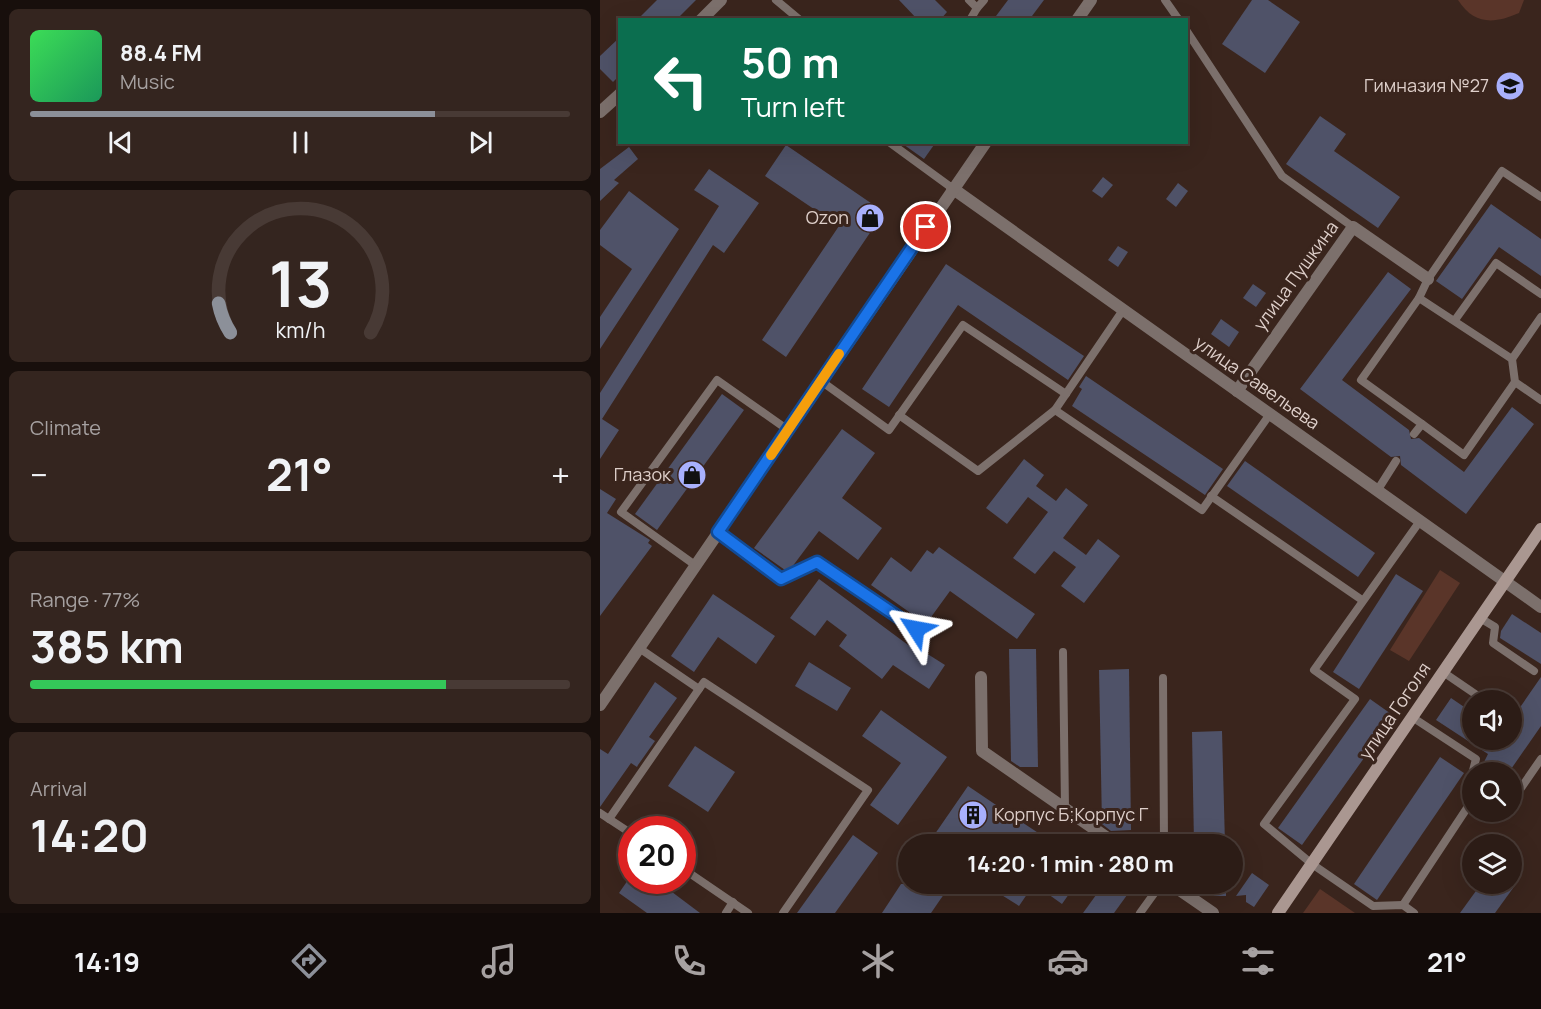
<!DOCTYPE html>
<meta charset="utf-8">
<style>
:root{--surface:#2c1c16;--page:#34251f;--text:#f1f3f6;--muted:#a6a1a1;--line:#483a35;--accent:#8c9099}
body{margin:0;font-family:Manrope,sans-serif;background:var(--page);color:var(--text);height:100vh;display:flex;flex-direction:column;font-size:22px;white-space:nowrap}
*{box-sizing:border-box;margin:0}
p{font-size:20px;color:var(--muted)}
.icon{flex:none;width:33px;height:33px;fill:none;stroke:currentColor;stroke-width:2;stroke-linecap:round;stroke-linejoin:round}
.map{position:relative;flex:1;overflow:hidden}
.details{display:flex;flex-direction:column;gap:9px;padding:9px;background:#180f0c;width:600px}
.details>*{flex:none}
.top-card{position:absolute;left:18px;top:18px;width:570px;height:126px;border-radius:0px;box-shadow:0 6px 24px #0002,0 0 0 2px var(--line);background:#0b6e4f;color:#fff;overflow:hidden}
.controls{position:absolute;left:862px;top:690px;display:grid;gap:12px}
.controls a{display:grid;place-items:center;width:60px;height:60px;border-radius:50%;background:var(--surface);box-shadow:0 6px 24px #0002,0 0 0 2px var(--line);font-size:30px}
.speed{position:absolute;left:18px;top:816px;display:flex;gap:12px;font-size:30px;font-weight:700;text-align:center}
.speed>*{display:grid;place-content:center;width:78px;height:78px;border-radius:50%;background:var(--surface);box-shadow:0 6px 24px #0002,0 0 0 2px var(--line);line-height:1}
.speed .limit{border:9px solid #d22;background:#fff;color:#111}
.pin{position:absolute;display:grid;place-items:center;width:51px;height:51px;color:#fff;margin:-26px;border:3px solid #fff;border-radius:50%;box-shadow:0 2px 6px #0007}
.me{position:absolute;width:66px;margin:-33px;rotate:304deg;stroke-linejoin:round;filter:drop-shadow(0 0 4px #0008)}
.turn{display:flex;align-items:center;gap:21px;height:126px;padding:0 24px;font-size:27px}
.turn .icon{width:78px;height:78px;stroke-width:2.5}
.turn b{display:block;font-size:42px;line-height:51px}
.big{font-size:45px;font-weight:700;line-height:1.1}
.details .tile{flex:1;display:flex;flex-direction:column;justify-content:center;gap:9px;min-width:0;padding:0 21px;border-radius:9px;background:var(--page)}
.details .dial{align-items:center;gap:0}
.dial svg{height:156px;overflow:visible;fill:none;stroke:var(--line);stroke-width:7;stroke-linecap:round;text-anchor:middle}
.dial text{fill:var(--text);stroke:none}
.song{display:flex;align-items:center;gap:18px}
.cover{width:72px;height:72px;border-radius:9px;background:linear-gradient(135deg,hsl(130 70% 55%),hsl(150 70% 35%))}
.played{height:6px;border-radius:3px;background:linear-gradient(90deg,var(--accent) 75%,var(--line) 75%)}
.keys{display:flex;justify-content:space-around;direction:ltr}
.heat{display:flex;justify-content:space-between;align-items:center;font-size:33px;direction:ltr}
.charge{height:9px;border-radius:4px;background:linear-gradient(90deg,#34c759 77%,var(--line) 0)}
.trip{position:absolute;left:298px;top:834px;width:345px;height:60px;border-radius:30px;background:var(--surface);box-shadow:0 6px 24px #0002,0 0 0 2px var(--line);font-weight:700;line-height:60px;text-align:center}
.tab-bar{display:flex;height:96px;justify-content:space-around;align-items:center;background:#120b09;color:var(--muted)}
.tab-bar .icon{width:42px;height:42px}
.tab-bar .selected{color:var(--accent)}
.tab-bar b{font-size:27px;color:var(--text)}
main{display:flex;flex:1;min-height:0}
.map>svg:first-child{display:block}
.green{fill:#5a3529}
.building{fill:#4f5268}
.lines{fill:none;stroke-linecap:round;stroke-linejoin:round}
.service{stroke:#7c706c;stroke-width:8}
.minor{stroke:#7c706c;stroke-width:12}
.tertiary{stroke:#7c706c;stroke-width:12}
.secondary{stroke:#aa9791;stroke-width:12}
.route-casing{stroke:#114b97;stroke-width:15}
.route{stroke:#1a73e8;stroke-width:10}
.slow{stroke:#f59e0b;stroke-width:10}
.labels{text-anchor:middle;stroke-width:6;stroke-linejoin:round;paint-order:stroke}
.poi-label{font-size:18px;fill:#decfca;stroke:#3a251d;text-anchor:end}
.street-label{font-size:18px;fill:#decfca;stroke:#3a251d}
</style>
<main>
<section class="details">
<div class="tile">
<div class="song"><i class="cover"></i><div><b>88.4 FM</b><p>Music</p></div></div>
<div class="played"></div>
<div class="keys"><svg class="icon" aria-label="previous" viewBox="0 0 24 24"><path d="M18 5L8 12l10 7zM5 5v14"/></svg><svg class="icon" aria-label="pause" viewBox="0 0 24 24"><path d="M8 5v14M16 5v14"/></svg><svg class="icon" aria-label="next" viewBox="0 0 24 24"><path d="M6 5l10 7-10 7zM19 5v14"/></svg></div>
</div>
<div class="tile dial"><svg viewBox="0 0 100 80">
<path d="M14 69A42 42 0 1 1 86 69"/>
<path d="M14 69A42 42 0 0 1 8 54" stroke="#8c9099"/>
<text x="50" y="56" font-size="32" font-weight="700">13</text>
<text x="50" y="72" font-size="11">km/h</text>
</svg></div>
<div class="tile"><p>Climate</p>
<div class="heat"><a>−</a><b class="big">21°</b><a>+</a></div>
</div>
<div class="tile"><p>Range · 77%</p><b class="big">385 km</b><div class="charge"></div></div>
<div class="tile"><p>Arrival</p><b class="big">14:20</b></div>
</section>
<div class="map">
<svg width="941" height="913" viewBox="0 0 941 913">
<rect width="100%" height="100%" fill="#3a251d"/>
<g class="green">
<path d="M858,0H924L919,13C894,24 874,25 858,0Z"/>
<polygon points="840,570 860,583 809,661 790,650"/>
<polygon points="720,889 755,913 703,913"/>
</g>
<g class="building">
<polygon points="57,0 96,0 76,20 37,20"/>
<polygon points="299,0 335,0 347,12 340,20 318,20"/>
<polygon points="408,0 444,0 429,20 393,20"/>
<polygon points="652,0 668,0 700,22 665,73 622,44"/>
<polygon points="20,37 20,75 13,82 0,69 0,56"/>
<polygon points="720,116 746,134 734,151 800,197 778,228 686,164"/>
<polygon points="300,142 336,142 324,159"/>
<polygon points="186,145 284,212 186,357 162,340 239,226 165,176"/>
<polygon points="29,147 38,159 14,180 19,183 0,201 0,169"/>
<polygon points="109,169 159,203 124,253 113,245 2,419 19,430 0,459 0,393 119,206 94,190"/>
<polygon points="503,177 513,185 502,198 492,191"/>
<polygon points="578,183 588,191 576,207 566,199"/>
<polygon points="29,191 79,229 0,349 0,317 32,269 0,245 0,230"/>
<polygon points="891,204 941,239 941,276 899,247 862,299 836,281"/>
<polygon points="518,246 528,252 518,267 508,260"/>
<polygon points="346,264 484,356 468,380 358,305 289,407 262,389"/>
<polygon points="788,272 811,289 742,380 809,430 811,439 819,438 864,472 912,407 934,424 866,514 801,465 800,456 791,457 700,389"/>
<polygon points="653,284 666,293 656,307 643,298"/>
<polygon points="621,319 639,332 629,347 611,334"/>
<polygon points="486,376 623,469 605,495 472,406 482,389 479,387"/>
<polygon points="122,394 144,410 57,530 35,514"/>
<polygon points="242,429 275,453 242,498 282,528 258,560 219,531 192,567 185,570 154,548"/>
<polygon points="424,459 444,475 436,486 456,501 466,488 488,505 463,538 486,555 498,539 520,556 484,603 461,586 476,567 454,551 435,574 413,558 448,512 428,497 407,524 386,508"/>
<polygon points="645,461 775,553 758,577 627,486"/>
<polygon points="0,489 16,499 7,513 50,540 48,543 52,546 0,616"/>
<polygon points="339,547 435,614 417,639 350,591 326,624 271,585 291,557 311,572 327,550 333,554"/>
<polygon points="796,574 823,591 759,689 733,672"/>
<polygon points="219,579 323,656 326,653 345,665 329,689 293,665 282,679 239,646 247,635 227,620 215,636 190,618"/>
<polygon points="113,594 175,636 156,664 118,637 94,672 71,656"/>
<polygon points="912,614 941,633 941,664 900,638 901,631"/>
<polygon points="409,649 436,649 438,767 420,767 411,761"/>
<polygon points="209,662 251,688 237,711 195,686"/>
<polygon points="529,669 531,830 511,831 502,824 499,670"/>
<polygon points="941,677 941,726 909,772 879,772 888,754 836,720 851,698 873,713 873,740 912,740 912,719"/>
<polygon points="55,682 77,698 49,737 55,741 38,765 37,767 31,763 0,807 0,749 8,754"/>
<polygon points="770,699 794,716 702,845 678,828"/>
<polygon points="281,710 347,757 298,825 270,805 301,763 262,736"/>
<polygon points="622,731 625,844 594,844 592,732"/>
<polygon points="95,746 135,772 108,812 68,786"/>
<polygon points="840,757 864,773 777,900 754,884"/>
<polygon points="368,786 402,809 455,844 328,844"/>
<polygon points="253,835 278,853 235,913 197,913"/>
<polygon points="652,873 669,885 654,907 646,902 646,895 636,896"/>
<polygon points="28,880 56,880 100,913 47,913 19,893"/>
<polygon points="301,884 351,884 331,913 282,913"/>
<polygon points="384,884 476,884 462,904 434,884 419,906"/>
<polygon points="504,884 535,884 514,913 483,913"/>
<polygon points="595,884 626,884 626,896 603,896 595,890"/>
<polygon points="881,884 916,884 895,913 860,913"/>
</g>
<g class="lines">
<g class="service">
<polyline points="176,0 200,20"/>
<polyline points="369,0 377,8 370,20"/>
<polyline points="565,0 579,20"/>
<polyline points="377,8 384,0"/>
<polyline points="586,30 682,176 753,227"/>
<polyline points="289,142 352,188"/>
<polyline points="941,197 902,171 828,279 819,298 912,359 915,382 941,400"/>
<polyline points="523,310 455,410 602,510 670,414"/>
<polyline points="855,320 896,263 941,294"/>
<polyline points="912,359 941,317"/>
<polyline points="221,381 289,430 363,325 466,394"/>
<polyline points="299,415 378,471 455,410"/>
<polyline points="822,424 864,455 915,382"/>
<polyline points="814,434 822,424 761,380 819,298"/>
<polyline points="777,491 796,461"/>
<polyline points="611,496 762,600"/>
<polyline points="118,532 181,579 217,562 316,629"/>
<polyline points="95,565 21,512 117,380 188,430"/>
<polyline points="880,618 895,627 893,643 934,671"/>
<polyline points="39,648 99,689 104,682 268,790 183,913"/>
<polyline points="463,652 465,809"/>
<polyline points="843,672 884,700"/>
<polyline points="563,678 564,844"/>
<polyline points="812,717 876,759 870,782 873,784"/>
<polyline points="912,801 941,759"/>
<polyline points="0,813 32,834"/>
<polyline points="9,819 99,689"/>
<polyline points="82,868 148,913"/>
<polyline points="803,905 873,799"/>
<polyline points="126,913 133,902"/>
<polyline points="540,913 561,884"/>
<polyline points="814,913 803,905 773,906 712,864 664,824 755,699 714,670 820,521"/>
</g>
<g class="minor">
<polyline points="101,20 121,0"/>
<polyline points="0,112 20,94"/>
<polyline points="637,391 753,227 828,279"/>
<polyline points="381,677 382,751 516,844"/>
<polyline points="571,884 613,913"/>
</g>
<g class="tertiary">
<polyline points="477,20 491,0"/>
<polyline points="352,188 941,607"/>
<polyline points="0,705 386,142"/>
</g>
<polyline class="secondary" points="678,913 941,529"/>
</g>
<g class="lines">
<g class="route-casing">
<polyline id="route" points="316,629 217,562 181,579 118,532 326,227"/>
</g>
<use href="#route" class="route"/>
<polyline class="slow" points="171,455 239,354"/>
</g>
<defs>
<g id="school-disc" transform="scale(1.5)"><circle r="9.5" fill="#a8b0fc" stroke="#3a251d"/><path d="M0-5L7-2L0 1L-7-2ZM-4 1L0 2.5L4 1V4Q0 6-4 4Z" fill="#111"/></g>
<g id="shop-disc" transform="scale(1.5)"><circle r="9.5" fill="#a8b0fc" stroke="#3a251d"/><path d="M-5-2.5h2.3a2.7 3.5 0 0 1 5.4 0H5L5.5 6h-11ZM-1.5-2.5h3a1.5 2.3 0 0 0-3 0Z" fill="#111"/></g>
<g id="building-disc" transform="scale(1.5)"><circle r="9.5" fill="#a8b0fc" stroke="#3a251d"/><path d="M-4-6H4V6H1V3H-1V6H-4ZM-2.5-4.3h1.7v1.8h-1.7ZM.8-4.3h1.7v1.8H.8ZM-2.5-1h1.7V.8h-1.7ZM.8-1h1.7V.8H.8Z" fill="#111"/></g>
</defs>
<g fill-rule="evenodd">
<use href="#school-disc" x="910" y="86"/>
<use href="#shop-disc" x="270" y="218"/>
<use href="#shop-disc" x="92" y="475"/>
<use href="#building-disc" x="373" y="815"/>
</g>
<g class="labels">
<g class="poi-label">
<text x="889" y="92">Гимназия №27</text>
<text x="249" y="224">Ozon</text>
<text x="71" y="481">Глазок</text>
<text x="394" y="821" text-anchor="start">Корпус Б;Корпус Г</text>
</g>
<g class="street-label">
<text transform="translate(696 276) rotate(-54)" y="6">улица Пушкина</text>
<text transform="translate(657 383) rotate(35)" y="6">улица Савельева</text>
<text transform="translate(795 711) rotate(-56)" y="6">улица Гоголя</text>
</g>
</g>
</svg>
<div class="controls">
<a><svg class="icon" aria-label="sound" viewBox="0 0 24 24"><path d="M4 9h4l5-4v14l-5-4H4zM17 9q2 3 0 6"/></svg></a>
<a><svg class="icon" aria-label="search" viewBox="0 0 24 24"><circle cx="10" cy="10" r="6"/><path d="M15 15l6 6"/></svg></a>
<a><svg class="icon" aria-label="layers" viewBox="0 0 24 24"><path d="M12 4l9 5-9 5-9-5zM3 14l9 5 9-5"/></svg></a>
</div>
<div class="speed"><div class="limit">20</div></div>
<div class="pin" style="left:326px;top:227px;background:#d93025"><svg class="icon" aria-label="arrive" viewBox="0 0 24 24"><path d="M6 21V4h12l-3 4 3 4H6"/></svg></div>
<svg class="me" style="left:316px;top:629px" viewBox="-20 -20 40 40"><path d="M0-17L14 15 0 8-14 15z" fill="#1a73e8" stroke="#fff" stroke-width="4"/></svg>
<div class="trip">14:20 · 1 min · 280 m</div>
<div class="top-card">
<div class="turn"><svg class="icon" aria-label="left" viewBox="0 0 24 24"><path d="M17 20v-9H6M10 6l-5 5 5 5"/></svg><div><b>50 m</b>Turn left</div></div>
</div>
</div>
</main>
<nav class="tab-bar">
<b>14:19</b>
<svg class="icon selected" aria-label="directions" viewBox="0 0 24 24"><path d="M12 3l9 9-9 9-9-9zM9 14v-3h6M13 9l2 2-2 2"/></svg>
<svg class="icon" aria-label="music" viewBox="0 0 24 24"><path d="M9 18V5l10-2v13"/><circle cx="6" cy="18" r="3"/><circle cx="16" cy="16" r="3"/></svg>
<svg class="icon" aria-label="phone" viewBox="0 0 24 24"><path d="M5 4h4l2 5-3 2q2 4 5 5l2-3 5 2v4C11 20 4 13 5 4z"/></svg>
<svg class="icon" aria-label="climate" viewBox="0 0 24 24"><path d="M12 3v18M4 7l16 10M4 17L20 7"/></svg>
<svg class="icon" aria-label="car" viewBox="0 0 24 24"><path d="M5 17H2v-5l4-1 3-4h7l3 4 3 1v5h-3M9 17h6M6 11h13"/><circle cx="7" cy="17" r="2"/><circle cx="17" cy="17" r="2"/></svg>
<svg class="icon" aria-label="filters" viewBox="0 0 24 24"><path d="M4 7h16M4 17h16"/><circle cx="9" cy="7" r="2"/><circle cx="15" cy="17" r="2"/></svg>
<b>21°</b>
</nav>
